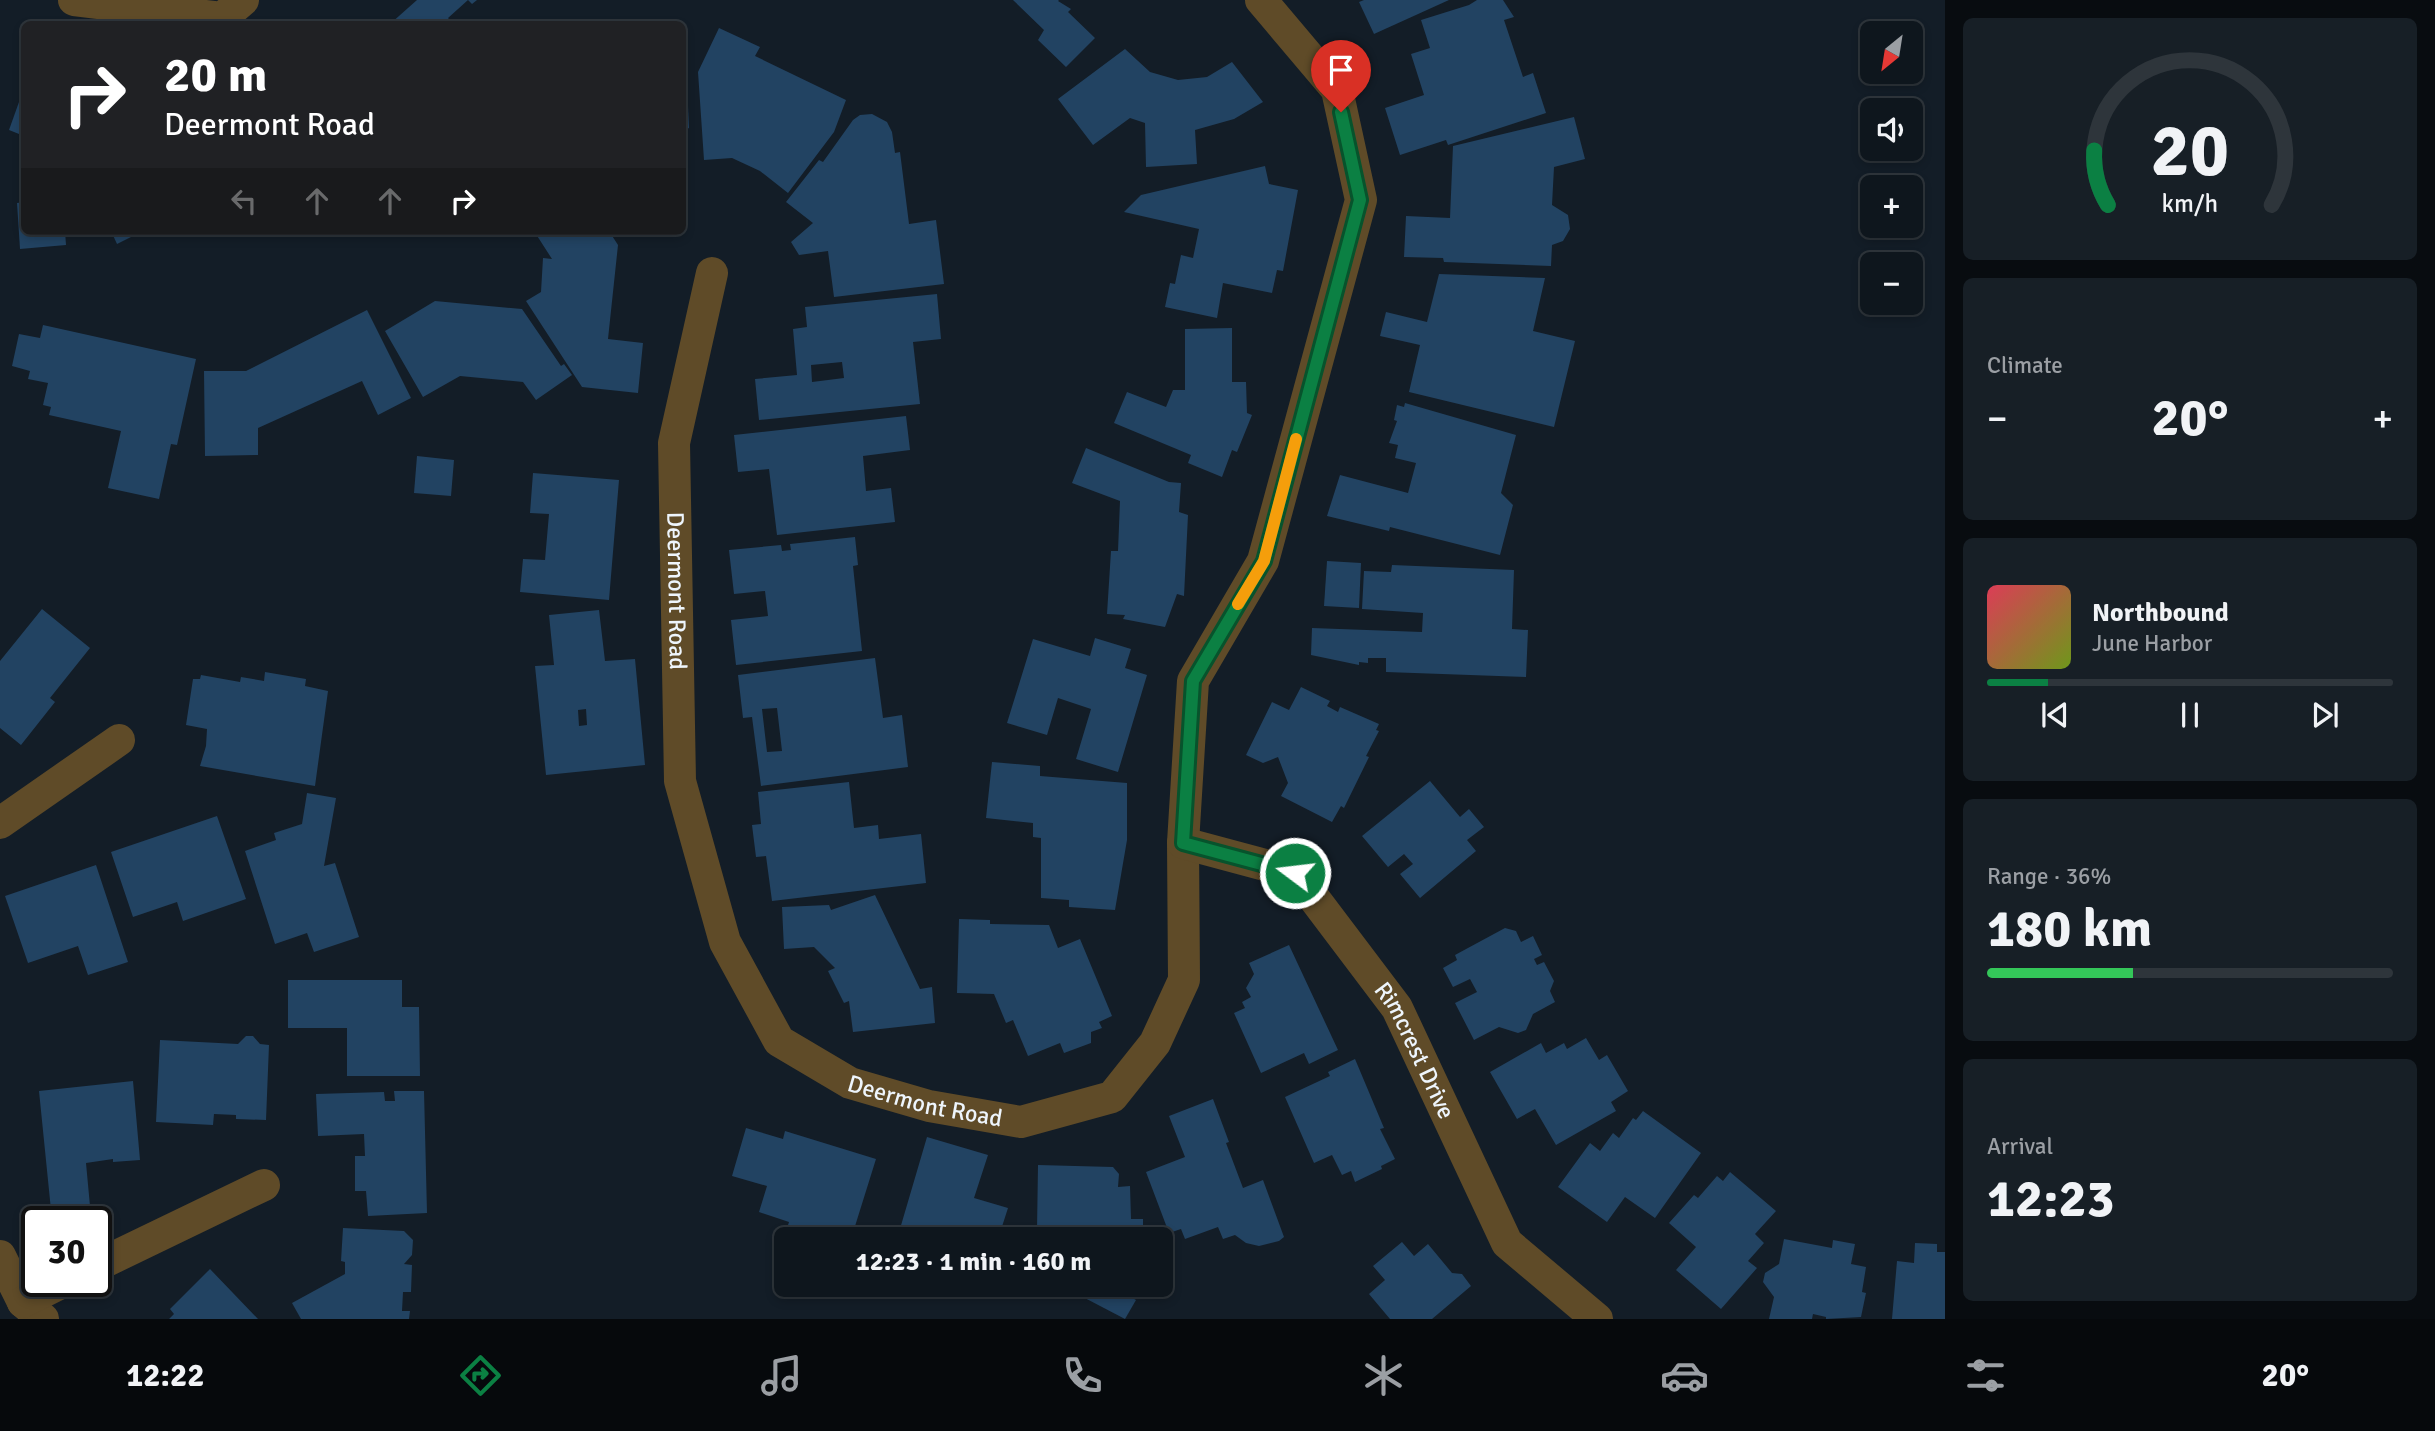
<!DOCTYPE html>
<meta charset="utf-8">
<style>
:root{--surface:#0e161d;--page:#171f26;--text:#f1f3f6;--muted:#9b9fa4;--line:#2e353b;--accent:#0b8043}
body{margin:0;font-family:Signika,sans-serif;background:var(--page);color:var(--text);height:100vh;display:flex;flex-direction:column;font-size:26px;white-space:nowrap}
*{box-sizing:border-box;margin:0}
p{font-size:23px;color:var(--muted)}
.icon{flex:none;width:38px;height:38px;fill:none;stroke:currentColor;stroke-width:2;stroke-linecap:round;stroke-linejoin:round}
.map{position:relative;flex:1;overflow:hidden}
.drawer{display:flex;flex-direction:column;gap:18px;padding:18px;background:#080c10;width:490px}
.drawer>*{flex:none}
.hud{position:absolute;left:21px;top:21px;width:665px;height:214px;border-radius:10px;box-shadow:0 4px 10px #0003,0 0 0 2px var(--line);background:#202124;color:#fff;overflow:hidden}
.needle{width:46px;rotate:210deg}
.buttons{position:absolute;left:1860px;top:21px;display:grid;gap:14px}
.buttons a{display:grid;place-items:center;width:63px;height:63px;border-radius:10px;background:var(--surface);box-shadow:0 4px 10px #0003,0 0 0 2px var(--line);font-size:35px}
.speed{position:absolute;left:21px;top:1206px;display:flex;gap:14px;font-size:35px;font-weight:700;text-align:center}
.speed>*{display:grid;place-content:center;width:91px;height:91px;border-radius:50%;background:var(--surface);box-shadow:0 4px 10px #0003,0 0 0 2px var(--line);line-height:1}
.speed .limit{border:4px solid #111;border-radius:10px;background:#fff;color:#111}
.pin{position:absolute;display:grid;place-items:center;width:60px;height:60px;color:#fff;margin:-72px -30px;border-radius:50% 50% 50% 0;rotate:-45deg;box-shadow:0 0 7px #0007}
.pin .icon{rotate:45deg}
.me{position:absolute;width:77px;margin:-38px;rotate:285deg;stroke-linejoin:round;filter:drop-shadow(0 0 5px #0008)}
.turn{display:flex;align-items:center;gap:24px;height:147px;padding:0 28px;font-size:32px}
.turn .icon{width:91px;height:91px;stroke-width:2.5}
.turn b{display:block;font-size:49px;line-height:60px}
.lanes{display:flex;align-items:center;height:66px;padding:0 28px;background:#0003;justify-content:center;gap:35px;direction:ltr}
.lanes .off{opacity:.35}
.big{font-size:52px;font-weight:700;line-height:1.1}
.drawer .tile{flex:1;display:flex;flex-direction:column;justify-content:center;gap:10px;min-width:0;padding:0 24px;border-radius:10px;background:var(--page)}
.drawer .dial{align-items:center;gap:0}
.dial svg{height:182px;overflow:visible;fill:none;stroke:var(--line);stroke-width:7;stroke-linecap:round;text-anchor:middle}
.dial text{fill:var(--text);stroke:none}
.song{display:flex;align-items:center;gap:21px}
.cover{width:84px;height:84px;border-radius:10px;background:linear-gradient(135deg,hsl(350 70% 55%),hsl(80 70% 35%))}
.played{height:7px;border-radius:4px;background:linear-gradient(90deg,var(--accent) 15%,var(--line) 15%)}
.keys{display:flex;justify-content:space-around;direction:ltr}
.heat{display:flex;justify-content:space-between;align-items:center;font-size:38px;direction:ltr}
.charge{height:10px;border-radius:5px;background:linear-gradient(90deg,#34c759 36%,var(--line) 0)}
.trip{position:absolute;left:774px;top:1227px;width:399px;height:70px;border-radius:10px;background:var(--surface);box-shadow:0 4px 10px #0003,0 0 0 2px var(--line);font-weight:700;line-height:70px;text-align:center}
.menu{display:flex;height:112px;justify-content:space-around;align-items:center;background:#06090c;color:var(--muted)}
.menu .icon{width:49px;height:49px}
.menu .current{color:var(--accent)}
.menu b{font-size:32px;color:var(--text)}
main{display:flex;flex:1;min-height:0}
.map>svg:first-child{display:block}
.building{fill:#224362;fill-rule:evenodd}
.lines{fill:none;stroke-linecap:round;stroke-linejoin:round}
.street{stroke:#5f4b28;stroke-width:32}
.route-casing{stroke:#07532c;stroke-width:18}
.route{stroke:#0b8043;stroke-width:12}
.slow{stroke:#f59e0b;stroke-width:12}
.labels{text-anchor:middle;stroke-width:7;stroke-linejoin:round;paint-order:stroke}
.street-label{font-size:24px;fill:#eef5fc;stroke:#131d27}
</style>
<main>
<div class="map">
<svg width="1945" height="1319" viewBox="0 0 1945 1319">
<rect width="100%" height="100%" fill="#131d27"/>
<g class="building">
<polygon points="417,0 477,0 472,4 468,0 448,18 453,24 390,24"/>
<polygon points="1013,0 1059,0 1058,1 1071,9 1068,12 1095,38 1066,67 1038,40 1044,30"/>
<polygon points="1364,0 1449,0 1374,34 1359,2"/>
<polygon points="1477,0 1503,0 1514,17 1504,20 1523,77 1533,73 1546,113 1448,145 1446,140 1400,155 1385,108 1424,95 1411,54 1430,48 1421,20 1469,5"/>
<polygon points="719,28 760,47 755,56 846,100 834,132 788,193 760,171 732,158 704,160 698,72"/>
<polygon points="682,41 685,41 689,128 682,131"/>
<polygon points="1125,49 1150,72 1178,80 1207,77 1232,62 1263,102 1234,119 1195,130 1197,164 1146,167 1145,123 1130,118 1093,145 1058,99"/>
<polygon points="24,88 24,136 9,130"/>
<polygon points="872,114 887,122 892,132 895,153 900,152 909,224 936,220 944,284 834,297 828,251 799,255 791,242 813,223 786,202 819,160 823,162 853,120 860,115"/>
<polygon points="1574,117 1585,159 1554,167 1552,205 1568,215 1570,229 1563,241 1552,245 1551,266 1444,262 1443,258 1404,257 1406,216 1450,218 1453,146"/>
<polygon points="1265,166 1269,184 1298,190 1283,271 1277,270 1272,293 1223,283 1217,318 1165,307 1170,283 1175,284 1181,255 1193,258 1199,229 1124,212 1141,195"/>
<polygon points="24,202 24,231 65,231 66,245 20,249 17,203"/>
<polygon points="111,231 143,231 117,244"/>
<polygon points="534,231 609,231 618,245 608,339 643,343 638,393 582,387 526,301 541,292 543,258 552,259"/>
<polygon points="1439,274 1545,278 1533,331 1575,341 1554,427 1409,392 1420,345 1380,336 1386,312 1427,322"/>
<path d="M937,294L941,339L913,342L920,404L759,420L755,379L797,375L793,329L807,327L805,307ZM842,362L844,378L812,382L811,365Z"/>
<polygon points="435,301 522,309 561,366 564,364 572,375 536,400 523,382 460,376 423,397 385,331"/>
<polygon points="367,310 411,398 378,415 362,381 258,428 258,455 205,456 204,371 246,371"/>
<polygon points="43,325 196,359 177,445 171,444 159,499 108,488 121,431 49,415 51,407 43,405 48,383 28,379 30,371 12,366 19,334 40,338"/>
<polygon points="1232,328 1232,382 1246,382 1247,413 1252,415 1237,452 1232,450 1222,477 1188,463 1191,455 1114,423 1127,392 1166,407 1173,390 1185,390 1185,329"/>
<polygon points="1405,403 1516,435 1501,493 1513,505 1500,555 1390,527 1389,531 1327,516 1340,475 1408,493 1416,463 1395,458 1398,445 1389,443 1397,421 1394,420 1397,405 1404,407"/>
<polygon points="906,416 910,450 863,456 866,491 891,488 895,522 777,535 769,469 738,472 734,435"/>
<polygon points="1086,448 1169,482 1181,483 1179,512 1188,515 1184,596 1177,594 1165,627 1123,619 1125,615 1107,614 1111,551 1118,551 1120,501 1072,483"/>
<polygon points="417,456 454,460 451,496 414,493"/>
<polygon points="533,473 619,480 609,600 520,592 523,559 545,560 549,514 530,513"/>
<polygon points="855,537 858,565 853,566 862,651 736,665 731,620 768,616 765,591 734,594 729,550 781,545 782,551 791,550 790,544"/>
<polygon points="1327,561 1361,563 1359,608 1324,606"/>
<polygon points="1392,565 1514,570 1512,629 1528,630 1526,677 1386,672 1386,658 1368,658 1368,663 1359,662 1359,665 1311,655 1312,628 1422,632 1423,613 1362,609 1364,571 1391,572"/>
<polygon points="42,609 90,648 50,698 55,702 21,745 0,728 0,661"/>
<path d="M599,610L605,661L635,659L645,765L546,775L535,666L554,665L549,615ZM586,709L587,725L579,726L578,710Z"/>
<polygon points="1095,638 1131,649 1125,668 1147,675 1118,772 1076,759 1091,709 1058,698 1047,735 1007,723 1033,639 1090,656"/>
<path d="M875,658L883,718L902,715L908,767L761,786L752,717L743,718L738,675ZM777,708L782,751L767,752L762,709Z"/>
<polygon points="265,672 306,679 305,686 328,691 315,786 200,766 206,746 207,729 186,725 193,679 200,679 201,675 240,682 241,677 264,681"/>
<polygon points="1301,687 1330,701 1327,706 1338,712 1340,707 1379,724 1376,730 1379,731 1366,756 1369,757 1344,808 1341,806 1332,822 1281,796 1288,783 1278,757 1263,763 1246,755 1272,702 1289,710"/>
<polygon points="992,762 1040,766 1040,776 1127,783 1127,840 1115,910 1069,907 1069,900 1041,898 1041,838 1033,837 1033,823 986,818"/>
<polygon points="1430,781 1460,817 1469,809 1484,827 1467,840 1476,851 1420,898 1400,874 1413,864 1404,854 1388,867 1362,836"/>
<polygon points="849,782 854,828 878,825 879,839 921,834 926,883 772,901 766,856 756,857 752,825 761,824 758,792"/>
<polygon points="307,793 336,798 324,866 335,863 359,937 314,952 307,933 275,944 245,851 276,840 274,833 302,824"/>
<polygon points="217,816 246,899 183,921 177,902 133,917 111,852"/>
<polygon points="96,865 128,962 88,975 78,946 28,963 5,896"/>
<polygon points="875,895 920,989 932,987 935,1023 853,1032 849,1001 844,1003 828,971 835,968 814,947 784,949 782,907 829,905 831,910"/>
<polygon points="959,919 990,920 990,924 1049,925 1058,948 1080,939 1112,1016 1099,1022 1102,1028 1091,1032 1091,1043 1064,1053 1060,1043 1028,1056 1013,1020 1006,1023 994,994 957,993"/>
<polygon points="1505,928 1516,931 1521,942 1533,936 1542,955 1534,959 1537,965 1544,962 1554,981 1550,991 1555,1002 1533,1014 1526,1030 1518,1033 1499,1027 1474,1040 1455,1003 1477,992 1470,979 1453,987 1443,968 1457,960 1455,955"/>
<polygon points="1289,945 1338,1050 1309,1064 1304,1053 1261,1073 1234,1013 1245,1008 1242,1002 1251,997 1246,988 1254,974 1249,963"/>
<polygon points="288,980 402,980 402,1007 419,1007 420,1076 347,1076 347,1028 288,1028"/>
<polygon points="246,1036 253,1036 260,1044 269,1045 266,1120 236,1119 236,1115 214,1114 213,1125 156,1122 160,1040 238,1044"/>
<polygon points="1586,1038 1599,1060 1607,1055 1628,1091 1611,1102 1616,1111 1556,1145 1535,1109 1517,1119 1490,1072 1541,1043 1546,1053 1564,1043 1567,1049"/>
<polygon points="1355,1059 1384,1128 1380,1129 1395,1159 1381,1166 1382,1169 1355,1182 1351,1171 1342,1175 1332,1155 1314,1163 1285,1097 1330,1076 1328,1072"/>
<polygon points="133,1081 140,1160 113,1162 113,1159 86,1163 90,1206 51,1210 39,1091"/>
<polygon points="394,1091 424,1091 427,1213 368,1216 366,1191 355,1191 355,1156 365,1156 364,1134 318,1136 316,1094 384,1092 385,1101 395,1101"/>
<polygon points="1213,1099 1229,1142 1226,1143 1243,1188 1263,1180 1284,1237 1279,1241 1259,1246 1246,1243 1235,1235 1223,1239 1218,1227 1185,1239 1181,1229 1169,1233 1146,1172 1185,1157 1169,1116"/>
<polygon points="1643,1111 1701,1153 1655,1218 1625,1197 1607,1222 1558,1187 1590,1143 1600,1151 1613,1133 1619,1138 1633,1118 1636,1120"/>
<polygon points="746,1128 783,1139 785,1131 876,1159 851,1239 786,1239 786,1266 776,1263 789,1222 759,1212 767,1186 732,1176"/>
<polygon points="927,1137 988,1155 974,1198 1008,1208 998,1239 897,1239"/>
<polygon points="1038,1165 1113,1167 1119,1174 1118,1187 1130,1186 1131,1219 1143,1219 1143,1239 1010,1239 1011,1230 1037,1230"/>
<polygon points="1730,1172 1776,1211 1755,1234 1764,1243 1748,1261 1757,1268 1721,1309 1676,1270 1696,1247 1669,1223 1694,1195 1698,1198 1717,1176 1723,1181"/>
<polygon points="343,1228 404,1231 413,1240 412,1255 404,1264 412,1265 411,1292 403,1292 402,1311 410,1311 409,1319 301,1319 292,1303 345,1274 345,1262 341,1261"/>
<polygon points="872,1232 894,1238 894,1239 869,1239"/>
<polygon points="1784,1239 1832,1248 1833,1240 1855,1244 1851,1264 1866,1267 1862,1292 1866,1293 1861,1317 1826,1319 1826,1317 1813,1314 1812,1319 1769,1319 1774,1297 1763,1282 1765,1273 1779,1264"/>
<polygon points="1402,1242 1414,1256 1428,1244 1452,1273 1462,1274 1471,1286 1432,1319 1390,1319 1369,1294 1385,1280 1373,1266"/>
<polygon points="1915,1243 1937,1244 1937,1252 1945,1252 1945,1319 1892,1319 1897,1261 1914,1263"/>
<polygon points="210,1269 258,1319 169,1319 174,1314 170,1309"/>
<polygon points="965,1284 989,1284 987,1292"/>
<polygon points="1087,1284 1107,1284 1136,1300 1125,1319 1081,1296"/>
</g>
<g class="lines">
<g class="street">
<polyline points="74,0 222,18 243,0"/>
<path id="s1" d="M712,273L674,443L680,781L725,942L779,1041L850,1083L929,1106L1021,1122L1112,1097L1155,1043L1184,980L1183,843L1193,681L1263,561L1361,200L1337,90L1261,0"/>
<polyline points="0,823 119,740"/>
<path id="s2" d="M1183,843L1295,873L1397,1008L1507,1243L1597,1319"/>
<polyline points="0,1256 23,1302 43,1319"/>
<polyline points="96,1266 264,1185"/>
<polyline points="23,1302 65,1281"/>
</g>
</g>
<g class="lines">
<g class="route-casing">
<polyline id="route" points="1295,873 1183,843 1193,681 1264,561 1360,200 1341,112"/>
</g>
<use href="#route" class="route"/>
<polyline class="slow" points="1238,604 1264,561 1296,439"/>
</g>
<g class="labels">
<g class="street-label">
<text dy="8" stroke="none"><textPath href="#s1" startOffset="322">Deermont Road</textPath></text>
<text dy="8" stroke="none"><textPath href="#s2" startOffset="331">Rimcrest Drive</textPath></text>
<text dy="8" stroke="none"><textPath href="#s1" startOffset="952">Deermont Road</textPath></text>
</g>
</g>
</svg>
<div class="buttons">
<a><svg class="needle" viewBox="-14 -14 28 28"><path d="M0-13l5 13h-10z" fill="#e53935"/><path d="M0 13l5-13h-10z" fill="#9b9fa4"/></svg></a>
<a><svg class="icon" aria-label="sound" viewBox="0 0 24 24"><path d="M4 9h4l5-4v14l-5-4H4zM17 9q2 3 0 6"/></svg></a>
<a>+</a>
<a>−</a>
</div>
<div class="speed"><div class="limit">30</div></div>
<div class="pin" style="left:1341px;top:112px;background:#d93025"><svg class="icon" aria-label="arrive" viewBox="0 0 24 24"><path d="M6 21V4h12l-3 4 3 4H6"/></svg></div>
<svg class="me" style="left:1295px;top:873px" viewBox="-20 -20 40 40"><circle r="17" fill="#0b8043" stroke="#fff" stroke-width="3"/><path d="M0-11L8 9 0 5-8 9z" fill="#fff"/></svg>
<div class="trip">12:23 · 1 min · 160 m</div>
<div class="hud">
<div class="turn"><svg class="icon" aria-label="right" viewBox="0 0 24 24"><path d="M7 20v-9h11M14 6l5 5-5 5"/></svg><div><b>20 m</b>Deermont Road</div></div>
<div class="lanes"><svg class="icon off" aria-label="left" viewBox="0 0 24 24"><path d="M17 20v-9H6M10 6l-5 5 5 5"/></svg><svg class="icon off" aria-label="ahead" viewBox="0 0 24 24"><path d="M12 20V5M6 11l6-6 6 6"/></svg><svg class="icon off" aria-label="ahead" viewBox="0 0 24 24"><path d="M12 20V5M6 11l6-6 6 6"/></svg><svg class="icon" aria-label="right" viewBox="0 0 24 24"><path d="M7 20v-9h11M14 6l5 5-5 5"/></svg></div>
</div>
</div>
<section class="drawer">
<div class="tile dial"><svg viewBox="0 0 100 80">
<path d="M14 69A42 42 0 1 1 86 69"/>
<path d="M14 69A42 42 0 0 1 8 45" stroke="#0b8043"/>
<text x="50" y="56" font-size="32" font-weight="700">20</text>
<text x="50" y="72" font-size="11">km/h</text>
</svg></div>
<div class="tile"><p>Climate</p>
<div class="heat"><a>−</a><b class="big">20°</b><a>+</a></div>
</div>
<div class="tile">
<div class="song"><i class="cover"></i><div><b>Northbound</b><p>June Harbor</p></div></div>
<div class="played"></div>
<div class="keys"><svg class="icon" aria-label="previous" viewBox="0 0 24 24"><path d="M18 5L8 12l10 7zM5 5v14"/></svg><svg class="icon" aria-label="pause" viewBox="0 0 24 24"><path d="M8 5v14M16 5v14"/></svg><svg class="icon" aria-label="next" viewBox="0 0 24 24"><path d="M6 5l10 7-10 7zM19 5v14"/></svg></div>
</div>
<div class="tile"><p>Range · 36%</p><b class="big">180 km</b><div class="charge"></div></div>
<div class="tile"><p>Arrival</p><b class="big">12:23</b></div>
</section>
</main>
<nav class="menu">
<b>12:22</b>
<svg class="icon current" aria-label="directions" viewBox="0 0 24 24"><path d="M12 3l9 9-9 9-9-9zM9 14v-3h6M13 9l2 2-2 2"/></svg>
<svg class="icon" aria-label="music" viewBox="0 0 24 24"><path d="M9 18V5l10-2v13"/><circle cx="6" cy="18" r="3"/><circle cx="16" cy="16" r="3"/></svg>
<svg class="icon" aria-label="phone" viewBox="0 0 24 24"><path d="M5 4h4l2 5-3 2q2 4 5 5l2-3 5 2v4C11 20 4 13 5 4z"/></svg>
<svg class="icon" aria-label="climate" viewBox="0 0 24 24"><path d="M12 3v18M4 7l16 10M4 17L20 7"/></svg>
<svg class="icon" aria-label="car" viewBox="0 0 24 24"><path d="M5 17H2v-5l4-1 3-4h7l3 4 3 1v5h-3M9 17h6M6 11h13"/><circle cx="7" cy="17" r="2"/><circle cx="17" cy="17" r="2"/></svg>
<svg class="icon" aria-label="filters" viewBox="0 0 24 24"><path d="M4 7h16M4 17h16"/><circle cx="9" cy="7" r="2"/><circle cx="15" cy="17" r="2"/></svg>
<b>20°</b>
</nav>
